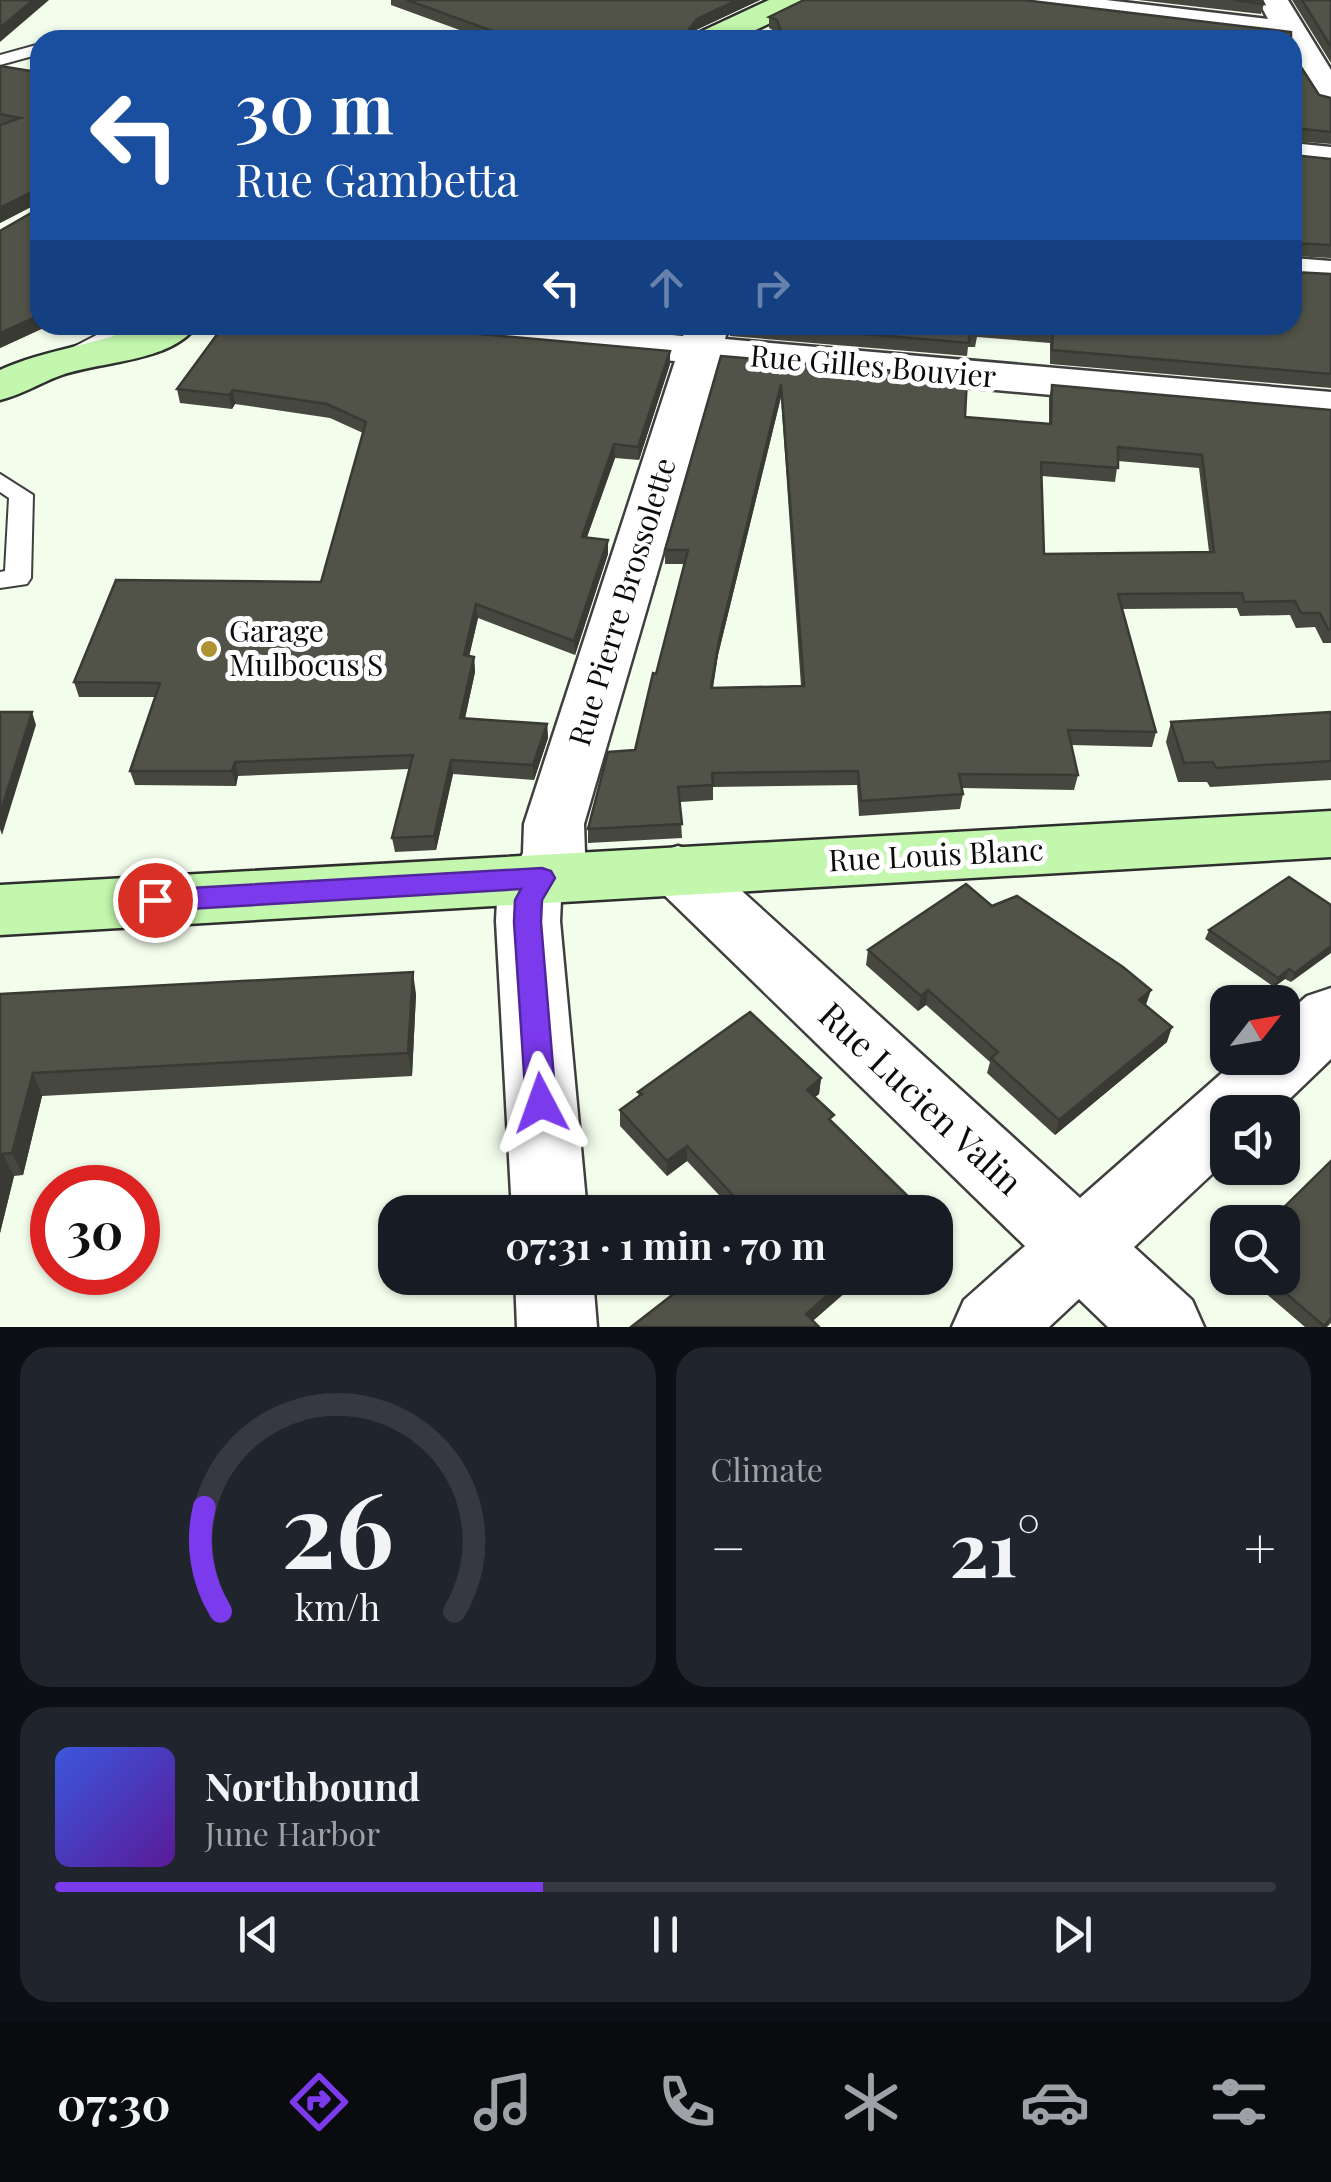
<!DOCTYPE html>
<meta charset="utf-8">
<style>
:root{--surface:#171b24;--page:#20242c;--text:#f1f3f6;--muted:#9ea1a6;--line:#363941;--accent:#7c3aed}
body{margin:0;font-family:"Playfair Display",serif;background:var(--page);color:var(--text);height:100vh;display:flex;flex-direction:column;font-size:38px;white-space:nowrap}
*{box-sizing:border-box;margin:0}
p{font-size:32px;color:var(--muted)}
.icon{flex:none;width:55px;height:55px;fill:none;stroke:currentColor;stroke-width:2;stroke-linecap:round;stroke-linejoin:round}
.map{position:relative;height:1327px;overflow:hidden}
.sheet{display:flex;flex-direction:column;gap:20px;padding:20px;background:#0d0f14;flex:1}
.sheet>*{flex:none}
.guide{position:absolute;left:30px;top:30px;width:1272px;height:305px;border-radius:30px;box-shadow:0 2px 8px #0004;background:#1a4fa0;color:#fff;overflow:hidden}
.needle{width:65px;rotate:59deg}
.tools{position:absolute;left:1210px;top:985px;display:grid;gap:20px}
.tools a{display:grid;place-items:center;width:90px;height:90px;border-radius:20px;background:var(--surface);box-shadow:0 2px 8px #0004;font-size:50px}
.speed{position:absolute;left:30px;top:1165px;display:flex;gap:20px;font-size:50px;font-weight:700;text-align:center}
.speed>*{display:grid;place-content:center;width:130px;height:130px;border-radius:50%;background:var(--surface);box-shadow:0 2px 8px #0004;line-height:1}
.speed .limit{border:15px solid #d22;background:#fff;color:#111}
.pin{position:absolute;display:grid;place-items:center;width:85px;height:85px;color:#fff;margin:-42px;border:5px solid #fff;border-radius:50%;box-shadow:0 2px 10px #0007}
.me{position:absolute;width:110px;margin:-55px;rotate:356deg;stroke-linejoin:round;filter:drop-shadow(0 0 8px #0008)}
.turn{display:flex;align-items:center;gap:35px;height:210px;padding:0 40px;font-size:45px}
.turn .icon{width:130px;height:130px;stroke-width:2.5}
.turn b{display:block;font-size:70px;line-height:85px}
.lanes{display:flex;align-items:center;height:95px;padding:0 40px;background:#0003;justify-content:center;gap:50px;direction:ltr}
.lanes .off{opacity:.35}
.big{font-size:75px;font-weight:700;line-height:1.1}
.sheet .card{flex:1;display:flex;flex-direction:column;justify-content:center;gap:15px;min-width:0;padding:0 35px;border-radius:30px;background:var(--page)}
.sheet .dial{align-items:center;gap:0}
.dial svg{height:260px;overflow:visible;fill:none;stroke:var(--line);stroke-width:7;stroke-linecap:round;text-anchor:middle}
.dial text{fill:var(--text);stroke:none}
.song{display:flex;align-items:center;gap:30px}
.cover{width:120px;height:120px;border-radius:15px;background:linear-gradient(135deg,hsl(230 70% 55%),hsl(270 70% 35%))}
.played{height:10px;border-radius:5px;background:linear-gradient(90deg,var(--accent) 40%,var(--line) 40%)}
.keys{display:flex;justify-content:space-around;direction:ltr}
.heat{display:flex;justify-content:space-between;align-items:center;font-size:55px;direction:ltr}
.sheet .tiles{flex:1;display:grid;gap:20px;grid-template-columns:1fr 1fr}
.card:last-child{grid-column:span 2}
.trip{position:absolute;left:378px;top:1195px;width:575px;height:100px;border-radius:30px;background:var(--surface);box-shadow:0 2px 8px #0004;font-weight:700;line-height:100px;text-align:center}
.tab-bar{display:flex;height:160px;justify-content:space-around;align-items:center;background:#090b0e;color:var(--muted)}
.tab-bar .icon{width:70px;height:70px}
.tab-bar .active{color:var(--accent)}
.tab-bar b{font-size:45px;color:var(--text)}
.map>svg:first-child{display:block}
.lines{fill:none;stroke-linecap:round;stroke-linejoin:round}
.lane-casing{stroke:#3f3f3f;stroke-width:4}
.street-casing{stroke:#3f3f3f;stroke-width:5}
.secondary-casing{stroke:#2e2e2e;stroke-width:5}
.lane{fill:#fff;fill-rule:evenodd}
.street{fill:#fff;fill-rule:evenodd}
.secondary{fill:#c3f7ad;fill-rule:evenodd}
.wall{fill:#46473f;fill-rule:evenodd}
.shaded-wall{fill:#393a33}
.building{fill:#515349;stroke:#393a33;stroke-width:2.5;fill-rule:evenodd}
.route{fill:#7c3aed;stroke:#51269a;stroke-width:2.5}
.poi-dot{fill:#af9231;stroke:#fff;stroke-width:4}
.labels{text-anchor:middle;stroke-width:10;stroke-linejoin:round;paint-order:stroke}
.street-label{font-size:30px;fill:#0c0c0c;stroke:#fff}
.poi-label{font-size:30px;fill:#0c0c0c;stroke:#fff;text-anchor:start}
.near-street-label{font-size:35px;fill:#0c0c0c;stroke:#fff}
</style>
<div class="map">
<svg width="1331" height="1327" viewBox="0 0 1331 1327">
<rect width="100%" height="100%" fill="#f3fdec"/>
<g class="lines">
<g class="lane-casing">
<g id="lane">
<polygon points="40,44 40,54 0,65 0,55"/>
<polygon points="116,325 144,325 79,359 63,359 60,354"/>
<polygon points="0,474 33,495 31,578 27,584 0,588 0,572 5,571 9,498 0,492"/>
</g>
</g>
<g class="street-casing">
<g id="street">
<polygon points="1012,0 1106,0 1268,19 1258,0 1288,0 1331,70 1331,108 1319,105 1292,61 1292,40 1027,9 1016,6"/>
<polygon points="1292,143 1331,147 1331,169 1292,165"/>
<polygon points="1292,258 1331,261 1331,285 1292,282"/>
<polygon points="394,325 561,325 683,336 687,325 729,325 725,339 1331,392 1331,420 718,365 584,824 585,853 561,900 560,921 587,1212 512,1212 496,921 497,900 523,853 524,824 675,361 415,338 400,334"/>
<polygon points="678,846 700,853 1080,1198 1239,1058 1282,1058 1282,1018 1307,996 1331,988 1331,1059 1276,1112 1228,1112 1228,1159 1134,1247 1192,1300 1204,1327 1108,1327 1079,1299 1049,1327 952,1327 964,1300 1025,1246 656,887 647,870 656,853"/>
<polygon points="515,1278 593,1278 597,1327 517,1327"/>
</g>
</g>
<g class="secondary-casing">
<g id="secondary">
<polygon points="769,0 809,0 805,6 735,40 693,40 698,33"/>
<path d="M141,325H197C171,363 98,361 59,376C38,384 21,395 0,400V370C46,349 96,346 141,325Z"/>
<polygon points="1331,811 1331,857 0,935 0,885"/>
</g>
</g>
<use href="#lane" class="lane"/>
<use href="#street" class="street"/>
<use href="#secondary" class="secondary"/>
</g>
<g class="wall">
<polygon points="391,0 760,0 696,30 694,33 776,32 769,28 769,17 1028,2 1291,40 487,40 391,5"/>
<polygon points="1138,0 1262,0 1264,4 1261,14"/>
<polygon points="1292,0 1331,0 1331,63"/>
<polygon points="1292,53 1319,95 1331,98 1331,144 1293,141"/>
<polygon points="0,66 37,72 40,80 40,325 50,325 0,348 0,231 38,209 39,203 0,223"/>
<polygon points="1292,155 1331,159 1331,258 1293,256 1293,272 1331,274 1331,388 1050,364 1050,343 977,337 975,347 968,347 967,356 730,336 730,325 1292,325"/>
<polygon points="603,325 685,325 680,332"/>
<polygon points="412,328 670,364 639,460 615,458 587,537 608,554 575,655 478,618 469,656 474,657 475,672 465,718 547,724 548,738 534,780 453,774 436,850 395,852 392,838 409,769 238,776 236,786 135,785 130,771 155,697 79,697 74,682 321,582 363,433 330,418 235,404 232,409 180,403 177,389"/>
<path d="M721,356L965,417L1049,424V398L1052,385L1331,410V643H1323L1315,627L1296,628L1290,615L1240,616L1237,608L1122,609L1156,732L1152,747L1071,745L1078,775L1074,790L962,788L963,794L960,809L859,816L857,785L713,787V800L680,802L682,838L588,843V829L635,750L656,674L685,564H665V550ZM781,397L801,686L713,688L718,655ZM1118,461L1199,468L1209,552L1044,554L1042,476L1115,482Z"/>
<polygon points="1331,712 1331,780 1210,787 1207,782 1178,782 1166,742 1171,722"/>
<polygon points="1331,905 1291,982 1285,979 1274,987 1205,939 1209,930"/>
<polygon points="992,906 1146,1005 1167,1042 1055,1135 987,1073 990,1062 926,1005 918,1011 866,965 868,950"/>
<polygon points="0,994 416,994 412,1076 42,1096 23,1175 14,1176 0,1233"/>
<polygon points="821,1078 819,1094 815,1097 833,1123 923,1212 735,1212 687,1161 667,1176 620,1126 620,1110 639,1097 638,1092"/>
<polygon points="1331,1161 1331,1323 1327,1327 1305,1327 1248,1278 1282,1278"/>
</g>
<g class="shaded-wall">
<polygon points="33,0 49,0 0,42 0,28"/>
<polygon points="737,0 760,0 696,30 689,40 689,29 697,19"/>
<polygon points="40,188 40,202 0,223 0,208"/>
<polygon points="40,315 40,325 50,325 0,348 0,333"/>
<polygon points="670,351 670,364 639,460 638,447"/>
<polygon points="781,384 781,397 718,655 710,703 711,688 719,640"/>
<polygon points="233,390 235,404 232,409 229,395"/>
<polygon points="614,444 615,458 582,551 582,537"/>
<polygon points="608,540 608,554 575,655 574,641"/>
<polygon points="476,604 478,618 466,670 464,655"/>
<polygon points="474,657 475,672 462,732 460,718"/>
<polygon points="32,712 36,725 2,835 0,829 0,814"/>
<polygon points="547,724 548,738 534,780 533,765"/>
<polygon points="451,760 453,774 436,850 434,836"/>
<polygon points="235,762 238,776 236,786 232,771"/>
<polygon points="1331,946 1331,953 1291,982 1295,973"/>
<polygon points="1289,969 1285,979 1274,987 1278,978"/>
<polygon points="413,972 416,994 412,1076 408,1053"/>
<polygon points="928,990 926,1005 918,1011 921,996"/>
<polygon points="1151,990 1146,1005 1135,1015 1139,1000"/>
<polygon points="1172,1027 1167,1042 1055,1135 1059,1120"/>
<polygon points="33,1073 42,1096 23,1175 12,1153"/>
<polygon points="821,1078 819,1094 805,1105 807,1090"/>
<polygon points="687,1146 687,1161 667,1176 667,1161"/>
<polygon points="3,1154 14,1176 0,1233 0,1165"/>
<polygon points="847,1278 862,1278 806,1327 806,1314"/>
</g>
<g class="building">
<polygon points="0,0 33,0 0,28"/>
<polygon points="407,0 737,0 697,19 689,29 693,33 781,32 777,20 769,17 804,0 1023,0 1291,32 1291,40 517,40"/>
<polygon points="1234,0 1262,0 1264,4"/>
<polygon points="1302,0 1331,0 1331,47"/>
<polygon points="1292,53 1319,95 1331,98 1331,132 1293,128 1292,151"/>
<polygon points="0,66 37,72 35,79 40,80 40,315 0,333 0,231 38,209 40,188 0,208 0,125 20,118 0,114"/>
<polygon points="1292,155 1331,159 1331,245 1293,243 1293,272 1331,274 1331,374 1052,350 1053,330 994,325 1292,325"/>
<polygon points="224,325 402,325 412,328 670,351 638,447 614,444 582,537 608,540 574,641 476,604 464,655 474,657 460,718 547,724 533,765 451,760 434,836 392,838 413,755 235,762 232,771 130,771 160,683 74,682 116,580 321,582 366,422 327,404 233,390 229,395 177,389"/>
<polygon points="760,325 978,325 977,334 969,333 969,343"/>
<path d="M721,356L967,377L965,417L1051,424L1052,385L1331,410V629H1328L1320,613H1301L1295,601L1244,602L1242,593L1118,594L1156,732L1068,730L1078,775L959,774L963,794L861,801L858,771L712,773L713,785L678,787L682,824L588,829L608,752L635,750L653,673L656,674L688,550H665ZM781,384L804,686L711,688L719,640ZM1118,447L1202,455L1214,552L1044,554L1041,462L1118,468Z"/>
<polygon points="0,712 32,712 0,814"/>
<polygon points="1331,712 1331,761 1216,768 1213,762 1184,763 1171,722"/>
<polygon points="1289,877 1331,905 1331,946 1295,973 1289,969 1278,978 1209,930"/>
<polygon points="966,884 992,906 1017,896 1123,967 1151,990 1139,1000 1172,1027 1059,1120 991,1058 998,1052 928,990 921,996 868,950"/>
<polygon points="413,972 408,1053 33,1073 12,1153 3,1154 0,1165 0,994"/>
<polygon points="750,1012 821,1078 807,1090 834,1115 829,1119 923,1211 922,1212 737,1212 744,1207 687,1146 667,1161 620,1110 642,1094 638,1092"/>
<polygon points="1331,1161 1331,1318 1324,1326 1268,1278 1282,1278 1282,1222 1269,1222"/>
<polygon points="694,1278 847,1278 806,1314 819,1327 631,1327"/>
</g>
<polygon class="route" points="542,868 551,871 555,878 542,900 541,922 556,1103 551,1112 541,1116 531,1112 526,1103 514,922 515,900 521,889 155,911 145,908 142,900 145,893 155,890"/>
<circle class="poi-dot" cx="209" cy="649" r="10"/>
<g class="labels">
<g class="street-label">
<text transform="translate(873 367) rotate(5)" y="10">Rue Gilles Bouvier</text>
<text transform="translate(623 602) rotate(-73)" y="10">Rue Pierre Brossolette</text>
<text transform="translate(936 856) rotate(-3)" y="10">Rue Louis Blanc</text>
</g>
<g class="poi-label">
<text x="229" y="642">Garage<tspan x="229" dy="34">Mulbocus S</tspan></text>
</g>
<g class="near-street-label">
<text transform="translate(920 1099) rotate(43)" y="12">Rue Lucien Valin</text>
</g>
</g>
</svg>
<div class="tools">
<a><svg class="needle" viewBox="-14 -14 28 28"><path d="M0-13l5 13h-10z" fill="#e53935"/><path d="M0 13l5-13h-10z" fill="#9ea1a6"/></svg></a>
<a><svg class="icon" aria-label="sound" viewBox="0 0 24 24"><path d="M4 9h4l5-4v14l-5-4H4zM17 9q2 3 0 6"/></svg></a>
<a><svg class="icon" aria-label="search" viewBox="0 0 24 24"><circle cx="10" cy="10" r="6"/><path d="M15 15l6 6"/></svg></a>
</div>
<div class="speed"><div class="limit">30</div></div>
<div class="pin" style="left:155px;top:900px;background:#d93025"><svg class="icon" aria-label="arrive" viewBox="0 0 24 24"><path d="M6 21V4h12l-3 4 3 4H6"/></svg></div>
<svg class="me" style="left:541px;top:1103px" viewBox="-20 -20 40 40"><path d="M0-17L14 15 0 8-14 15z" fill="#7c3aed" stroke="#fff" stroke-width="4"/></svg>
<div class="trip">07:31 · 1 min · 70 m</div>
<div class="guide">
<div class="turn"><svg class="icon" aria-label="left" viewBox="0 0 24 24"><path d="M17 20v-9H6M10 6l-5 5 5 5"/></svg><div><b>30 m</b>Rue Gambetta</div></div>
<div class="lanes"><svg class="icon" aria-label="left" viewBox="0 0 24 24"><path d="M17 20v-9H6M10 6l-5 5 5 5"/></svg><svg class="icon off" aria-label="ahead" viewBox="0 0 24 24"><path d="M12 20V5M6 11l6-6 6 6"/></svg><svg class="icon off" aria-label="right" viewBox="0 0 24 24"><path d="M7 20v-9h11M14 6l5 5-5 5"/></svg></div>
</div>
</div>
<section class="sheet">
<div class="tiles">
<div class="card dial"><svg viewBox="0 0 100 80">
<path d="M14 69A42 42 0 1 1 86 69"/>
<path d="M14 69A42 42 0 0 1 9 37" stroke="#7c3aed"/>
<text x="50" y="56" font-size="32" font-weight="700">26</text>
<text x="50" y="72" font-size="11">km/h</text>
</svg></div>
<div class="card"><p>Climate</p>
<div class="heat"><a>−</a><b class="big">21°</b><a>+</a></div>
</div>
<div class="card">
<div class="song"><i class="cover"></i><div><b>Northbound</b><p>June Harbor</p></div></div>
<div class="played"></div>
<div class="keys"><svg class="icon" aria-label="previous" viewBox="0 0 24 24"><path d="M18 5L8 12l10 7zM5 5v14"/></svg><svg class="icon" aria-label="pause" viewBox="0 0 24 24"><path d="M8 5v14M16 5v14"/></svg><svg class="icon" aria-label="next" viewBox="0 0 24 24"><path d="M6 5l10 7-10 7zM19 5v14"/></svg></div>
</div>
</div>
</section>
<nav class="tab-bar">
<b>07:30</b>
<svg class="icon active" aria-label="directions" viewBox="0 0 24 24"><path d="M12 3l9 9-9 9-9-9zM9 14v-3h6M13 9l2 2-2 2"/></svg>
<svg class="icon" aria-label="music" viewBox="0 0 24 24"><path d="M9 18V5l10-2v13"/><circle cx="6" cy="18" r="3"/><circle cx="16" cy="16" r="3"/></svg>
<svg class="icon" aria-label="phone" viewBox="0 0 24 24"><path d="M5 4h4l2 5-3 2q2 4 5 5l2-3 5 2v4C11 20 4 13 5 4z"/></svg>
<svg class="icon" aria-label="climate" viewBox="0 0 24 24"><path d="M12 3v18M4 7l16 10M4 17L20 7"/></svg>
<svg class="icon" aria-label="car" viewBox="0 0 24 24"><path d="M5 17H2v-5l4-1 3-4h7l3 4 3 1v5h-3M9 17h6M6 11h13"/><circle cx="7" cy="17" r="2"/><circle cx="17" cy="17" r="2"/></svg>
<svg class="icon" aria-label="filters" viewBox="0 0 24 24"><path d="M4 7h16M4 17h16"/><circle cx="9" cy="7" r="2"/><circle cx="15" cy="17" r="2"/></svg>
</nav>
